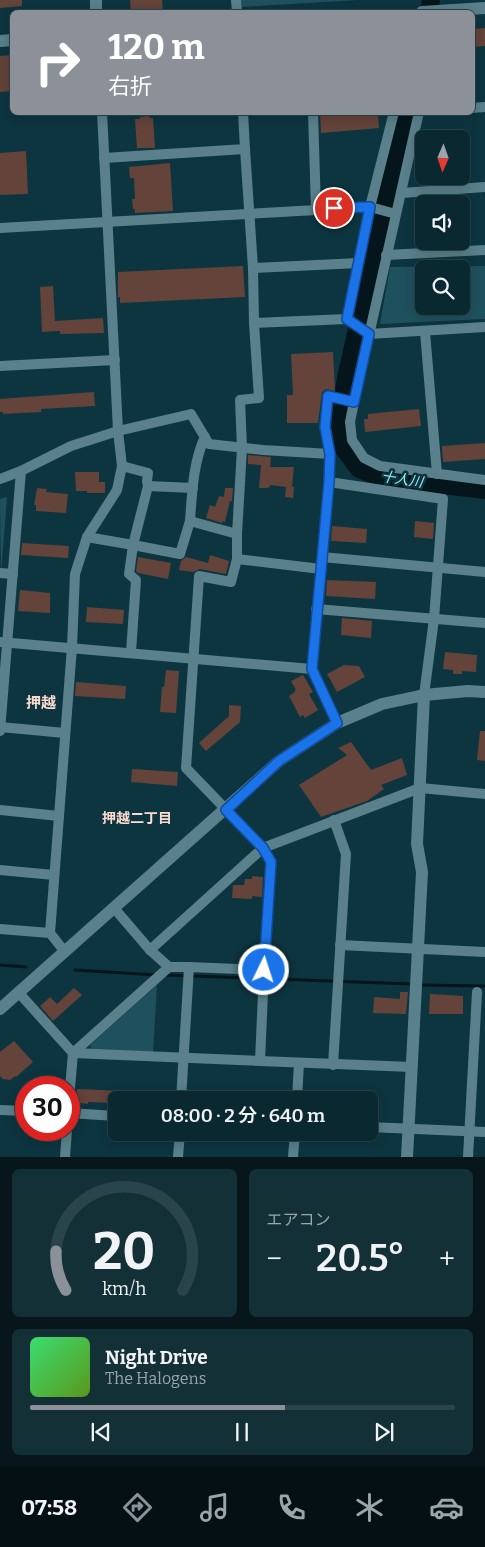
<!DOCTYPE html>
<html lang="ja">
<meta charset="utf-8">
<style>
:root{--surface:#0a282f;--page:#133037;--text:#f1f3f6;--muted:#99a6aa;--line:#2a444b;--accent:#8c9099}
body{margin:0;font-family:Bitter,"Noto Sans JP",serif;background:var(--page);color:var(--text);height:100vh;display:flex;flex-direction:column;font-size:19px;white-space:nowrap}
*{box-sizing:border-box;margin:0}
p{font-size:16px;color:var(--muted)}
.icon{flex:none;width:28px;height:28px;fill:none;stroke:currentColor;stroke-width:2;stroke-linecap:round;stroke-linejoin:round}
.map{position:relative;height:1157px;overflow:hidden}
.sheet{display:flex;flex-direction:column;gap:12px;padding:12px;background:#06161a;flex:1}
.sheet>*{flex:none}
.hud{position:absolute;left:10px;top:10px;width:465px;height:105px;border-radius:8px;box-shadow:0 2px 12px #0003,0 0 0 1px var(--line);background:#8c9099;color:#fff;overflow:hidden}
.needle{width:32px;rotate:182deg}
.tools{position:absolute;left:415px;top:130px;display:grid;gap:10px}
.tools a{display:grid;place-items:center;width:55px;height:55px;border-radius:8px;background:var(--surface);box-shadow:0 2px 12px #0003,0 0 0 1px var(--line);font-size:25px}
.speed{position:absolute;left:15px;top:1076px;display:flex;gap:10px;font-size:25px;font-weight:700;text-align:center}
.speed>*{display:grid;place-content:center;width:65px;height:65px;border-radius:50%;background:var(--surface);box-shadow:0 2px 12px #0003,0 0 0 1px var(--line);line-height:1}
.speed .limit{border:8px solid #d22;background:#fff;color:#111}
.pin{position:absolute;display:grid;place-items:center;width:42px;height:42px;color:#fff;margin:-21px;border:2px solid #fff;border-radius:50%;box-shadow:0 1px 5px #0007}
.me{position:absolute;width:55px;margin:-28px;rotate:4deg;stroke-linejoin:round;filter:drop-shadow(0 0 4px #0008)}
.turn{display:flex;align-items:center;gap:18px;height:105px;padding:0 15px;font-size:22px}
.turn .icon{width:65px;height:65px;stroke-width:2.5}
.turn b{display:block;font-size:35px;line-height:42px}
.big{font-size:38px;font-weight:600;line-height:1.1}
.sheet .widget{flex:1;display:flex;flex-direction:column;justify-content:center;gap:8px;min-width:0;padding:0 18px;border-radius:8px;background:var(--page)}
.sheet .dial{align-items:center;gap:0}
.dial svg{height:130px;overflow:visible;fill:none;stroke:var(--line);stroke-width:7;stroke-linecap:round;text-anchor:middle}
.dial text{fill:var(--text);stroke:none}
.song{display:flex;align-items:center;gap:15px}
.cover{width:60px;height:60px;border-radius:8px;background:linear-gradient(135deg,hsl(140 70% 55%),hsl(90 70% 35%))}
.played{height:5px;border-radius:2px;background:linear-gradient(90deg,var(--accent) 60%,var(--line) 60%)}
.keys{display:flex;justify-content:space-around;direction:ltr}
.heat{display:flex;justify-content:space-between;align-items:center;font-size:28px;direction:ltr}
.sheet .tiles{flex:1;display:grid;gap:12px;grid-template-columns:1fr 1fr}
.widget:last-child{grid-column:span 2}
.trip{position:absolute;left:108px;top:1091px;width:270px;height:50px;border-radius:8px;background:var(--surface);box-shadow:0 2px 12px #0003,0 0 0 1px var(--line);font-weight:600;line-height:50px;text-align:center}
.tab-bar{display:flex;height:80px;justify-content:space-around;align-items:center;background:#041013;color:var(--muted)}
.tab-bar .icon{width:35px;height:35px}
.tab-bar .current{color:var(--accent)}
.tab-bar b{font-size:22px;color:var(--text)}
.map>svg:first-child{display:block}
.green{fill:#1f505d;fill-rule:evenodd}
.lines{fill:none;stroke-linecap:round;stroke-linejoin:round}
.stream{stroke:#04161b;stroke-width:3}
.river{stroke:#04161b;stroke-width:18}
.building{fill:#63433a}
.minor{stroke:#59808b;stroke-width:10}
.tertiary{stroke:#59808b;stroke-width:12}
.route-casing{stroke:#114b97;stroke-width:12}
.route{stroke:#1a73e8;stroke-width:9}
.labels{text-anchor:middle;stroke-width:5;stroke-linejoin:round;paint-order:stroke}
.water-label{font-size:14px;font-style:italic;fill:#9fe9fd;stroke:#0d353f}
.neighbourhood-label{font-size:14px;font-weight:bold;fill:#fcdbd0;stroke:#0d353f}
.quarter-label{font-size:15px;font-weight:bold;fill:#fcdbd0;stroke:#0d353f}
</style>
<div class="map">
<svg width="485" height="1157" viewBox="0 0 485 1157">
<rect width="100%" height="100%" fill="#0d353f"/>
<g class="green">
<polygon points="241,0 358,0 241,7"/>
<path d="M485,266V319L380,324L390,267ZM424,269H461V306H424Z"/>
<polygon points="7,497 1,574 0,499"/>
<polygon points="157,985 153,1052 91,1049 90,1045"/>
</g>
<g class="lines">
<g class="stream">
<polyline points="0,965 26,967"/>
<polyline points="75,970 157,975"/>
<polyline points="163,975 412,984"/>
<polyline points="418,985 485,986"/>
</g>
<g class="river">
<polyline points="429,12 431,0"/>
<polyline points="406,112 346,378 338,431 340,444 359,469 383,478 485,490"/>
</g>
</g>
<g class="building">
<polygon points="0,0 22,0 22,6 0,8"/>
<polygon points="130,0 162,0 163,12 131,12"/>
<polygon points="485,28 485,46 472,47 472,29"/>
<polygon points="12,55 12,91 0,92 0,56"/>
<polygon points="320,112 376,112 378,113 379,128 321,133"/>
<polygon points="149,116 149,118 153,118 155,148 137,148 135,119 140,119 140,117"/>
<polygon points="26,151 28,194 0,195 0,153"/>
<polygon points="170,163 173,211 135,213 135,209 133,209 132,199 135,199 134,178 130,178 129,167"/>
<polygon points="243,266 245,297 120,303 120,297 118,297 118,272"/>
<polygon points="53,286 55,321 103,318 104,333 60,334 60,331 42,332 40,287"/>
<polygon points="333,352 335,391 326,389 322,392 318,423 287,423 287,395 293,395 291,354"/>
<polygon points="94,392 95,406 41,409 41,412 3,414 3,412 0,412 0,399"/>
<polygon points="419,409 421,426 365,432 364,419 368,419 368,414"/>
<polygon points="485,443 485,459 443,462 442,446"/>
<polygon points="248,455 271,457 270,467 294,467 292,487 294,487 293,498 285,497 286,487 270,485 270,487 267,488 259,488 261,465 248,464"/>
<polygon points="75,472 99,472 99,482 105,482 105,493 87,493 87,491 76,491"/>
<polygon points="37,488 47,489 46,492 68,494 66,513 36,511 36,505 34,505"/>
<polygon points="225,488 233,488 232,501 230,501 225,522 223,521 222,523 206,518 210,505 215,507 219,496 224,497"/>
<polygon points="415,521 434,523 433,539 414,537"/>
<polygon points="332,526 367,529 366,543 331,541"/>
<polygon points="22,543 69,546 68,558 21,555"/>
<polygon points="210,555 229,561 226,574 200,569 193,572 179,570 181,561 186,557 208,563"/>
<polygon points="138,557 171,563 168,579 138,573 136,571"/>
<polygon points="327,580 376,582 375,599 326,596"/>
<polygon points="20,590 50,593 50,613 18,611"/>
<polygon points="87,607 124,610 123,624 86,622"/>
<polygon points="342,618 372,621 371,638 341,635"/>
<polygon points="445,652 477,655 476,672 462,671 462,674 453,674 453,670 443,669"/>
<polygon points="344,665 359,666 365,677 337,692 327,674"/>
<polygon points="166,670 179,671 176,713 160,712 162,687 164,687"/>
<polygon points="303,675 313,692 309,694 318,710 305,718 303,715 300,717 289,696 295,692 294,691 296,690 291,681"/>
<polygon points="76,682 126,686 125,699 75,696"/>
<polygon points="229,705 241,706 240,722 206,751 199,743 229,716"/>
<polygon points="480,731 485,731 485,761 477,760"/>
<polygon points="351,742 371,770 402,758 407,775 381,785 384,789 367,801 321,817 299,785 347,755 338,748"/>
<polygon points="132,769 178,772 177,786 131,782"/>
<polygon points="252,876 263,877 262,897 252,896 252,899 232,898 233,885 244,885 245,879 252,879"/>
<polygon points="74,988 82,995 53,1021 40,1006 50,997 57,1004"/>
<polygon points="400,992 408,992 406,1014 373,1013 374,997 400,999"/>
<polygon points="430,994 463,996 463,1014 429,1014"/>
<polygon points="14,1041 33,1062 16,1077 15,1076 10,1080 3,1079 0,1076 0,1052"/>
<polygon points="77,1089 123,1091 122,1100 116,1100 116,1103 88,1102 88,1104 80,1103 80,1101 76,1101"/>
</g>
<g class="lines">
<g class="minor">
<polyline points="236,0 237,12"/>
<polyline points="472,108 485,107"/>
<polyline points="313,112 316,209"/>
<polyline points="419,112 354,402 350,422 352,440 364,458 380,466 485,480"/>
<polyline points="104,158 245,149 243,112"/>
<polyline points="402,193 485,187"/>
<polyline points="0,228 370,207 396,214"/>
<polyline points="386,255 485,250"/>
<polyline points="253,268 359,263"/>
<polyline points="347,319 369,334 485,327"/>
<polyline points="254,323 347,319 370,207 394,112"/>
<polyline points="425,332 437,474"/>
<polyline points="0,366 115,360"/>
<polyline points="354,402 328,396 325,427 330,454 329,482 443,499 434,619 424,695"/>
<polyline points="0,479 21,471 71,446 118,431 191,414 209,444 263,450 330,454"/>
<polyline points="148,486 193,488"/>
<path d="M190,521C192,494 193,462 205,437"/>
<polyline points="237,534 242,448 240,400 259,398 254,323 253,268 245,149"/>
<polyline points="87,537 133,545 129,574 136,580 131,652"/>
<polyline points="322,557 485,572"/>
<polyline points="237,559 321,569"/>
<polyline points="0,573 13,574"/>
<polyline points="316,609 485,623"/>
<polyline points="0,642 312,669 337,723"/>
<polyline points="312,669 329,482"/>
<polyline points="0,727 65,733"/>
<polyline points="0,731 21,471"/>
<polyline points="0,810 59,816"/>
<polyline points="0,870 54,875"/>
<polyline points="114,908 150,950 263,848 186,768 199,576 231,582 237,559 237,534 190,521 180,554 133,545 148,486 147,481 148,473 122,466"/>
<polyline points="0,929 50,933"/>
<polyline points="340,945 485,952"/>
<polyline points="65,952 50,933 72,647 75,574 87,537 117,490 122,466 118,431 102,112"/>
<polyline points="169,967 189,967"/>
<polyline points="264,970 271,862 263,848 420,788 485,794"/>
<polyline points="19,993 73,1053 69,1100"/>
<polyline points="73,1053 260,1061"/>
<polyline points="73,1053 169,967 150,950"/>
<polyline points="333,1065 346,854 334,820"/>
<polyline points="181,1100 189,967 264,970 260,1061 412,1067"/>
<polyline points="297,1100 299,1063"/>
<polyline points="0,1110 26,1111"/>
<polyline points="69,1113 116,1116"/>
<polyline points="369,1127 485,1132"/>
<polyline points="65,1157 67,1130"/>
<polyline points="178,1157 180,1132"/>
<polyline points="293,1157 295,1132"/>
<polyline points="468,1157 477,992"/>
</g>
<g class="tertiary">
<polyline points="96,0 96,12"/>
<polyline points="422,12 485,8"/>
<polyline points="0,41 12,40"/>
<polyline points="0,1009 279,761 337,723 382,704 424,695 468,691 485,692"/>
<polyline points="407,1157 422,872 417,844 424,695"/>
</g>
</g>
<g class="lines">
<g class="route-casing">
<polyline id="route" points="264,970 271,862 263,848 226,810 279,761 337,723 312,669 329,482 330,454 325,427 328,396 354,402 369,334 347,319 370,207 334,208"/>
</g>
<use href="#route" class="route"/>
</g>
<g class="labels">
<g class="water-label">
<text transform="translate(402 479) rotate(9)" y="5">十人川</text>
</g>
<g class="neighbourhood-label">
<text x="137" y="823">押越二丁目</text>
</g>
<g class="quarter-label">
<text x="41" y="708">押越</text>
</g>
</g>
</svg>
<div class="tools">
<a><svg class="needle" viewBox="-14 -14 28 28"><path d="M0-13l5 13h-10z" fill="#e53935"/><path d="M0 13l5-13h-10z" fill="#99a6aa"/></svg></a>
<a><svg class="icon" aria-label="sound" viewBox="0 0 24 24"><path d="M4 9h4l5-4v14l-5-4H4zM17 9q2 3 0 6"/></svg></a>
<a><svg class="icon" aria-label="search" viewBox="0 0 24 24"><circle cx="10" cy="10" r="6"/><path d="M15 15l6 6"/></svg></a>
</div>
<div class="speed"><div class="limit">30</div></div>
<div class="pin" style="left:334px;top:208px;background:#d93025"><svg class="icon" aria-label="arrive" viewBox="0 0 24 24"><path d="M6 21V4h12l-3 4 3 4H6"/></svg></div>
<svg class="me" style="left:264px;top:970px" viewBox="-20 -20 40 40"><circle r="17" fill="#1a73e8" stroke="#fff" stroke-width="3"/><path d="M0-11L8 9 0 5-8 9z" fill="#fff"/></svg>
<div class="trip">08:00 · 2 分 · 640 m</div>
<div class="hud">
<div class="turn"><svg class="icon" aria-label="right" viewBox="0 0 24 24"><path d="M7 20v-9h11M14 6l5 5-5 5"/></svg><div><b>120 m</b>右折</div></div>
</div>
</div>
<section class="sheet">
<div class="tiles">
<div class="widget dial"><svg viewBox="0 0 100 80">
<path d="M14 69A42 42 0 1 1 86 69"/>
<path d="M14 69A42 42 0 0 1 8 45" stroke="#8c9099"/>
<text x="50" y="56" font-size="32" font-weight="700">20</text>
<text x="50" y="72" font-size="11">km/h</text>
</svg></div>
<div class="widget"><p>エアコン</p>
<div class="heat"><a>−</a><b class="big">20.5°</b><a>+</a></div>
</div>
<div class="widget">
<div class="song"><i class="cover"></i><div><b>Night Drive</b><p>The Halogens</p></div></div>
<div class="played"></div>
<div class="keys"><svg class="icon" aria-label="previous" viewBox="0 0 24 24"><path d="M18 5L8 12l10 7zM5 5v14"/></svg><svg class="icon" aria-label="pause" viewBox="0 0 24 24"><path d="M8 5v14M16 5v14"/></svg><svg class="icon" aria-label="next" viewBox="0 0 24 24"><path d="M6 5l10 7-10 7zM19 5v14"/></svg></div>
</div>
</div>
</section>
<nav class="tab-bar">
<b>07:58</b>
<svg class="icon current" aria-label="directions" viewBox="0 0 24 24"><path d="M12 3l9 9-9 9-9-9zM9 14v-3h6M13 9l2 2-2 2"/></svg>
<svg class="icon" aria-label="music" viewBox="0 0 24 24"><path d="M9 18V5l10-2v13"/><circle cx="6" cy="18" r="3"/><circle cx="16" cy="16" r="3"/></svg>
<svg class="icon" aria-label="phone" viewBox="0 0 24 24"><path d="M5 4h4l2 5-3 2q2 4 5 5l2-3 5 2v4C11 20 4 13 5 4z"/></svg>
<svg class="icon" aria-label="climate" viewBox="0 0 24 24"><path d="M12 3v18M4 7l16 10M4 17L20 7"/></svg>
<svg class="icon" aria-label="car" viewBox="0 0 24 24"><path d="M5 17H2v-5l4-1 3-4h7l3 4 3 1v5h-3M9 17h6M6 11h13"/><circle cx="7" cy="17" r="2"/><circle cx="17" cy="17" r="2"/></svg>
</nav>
